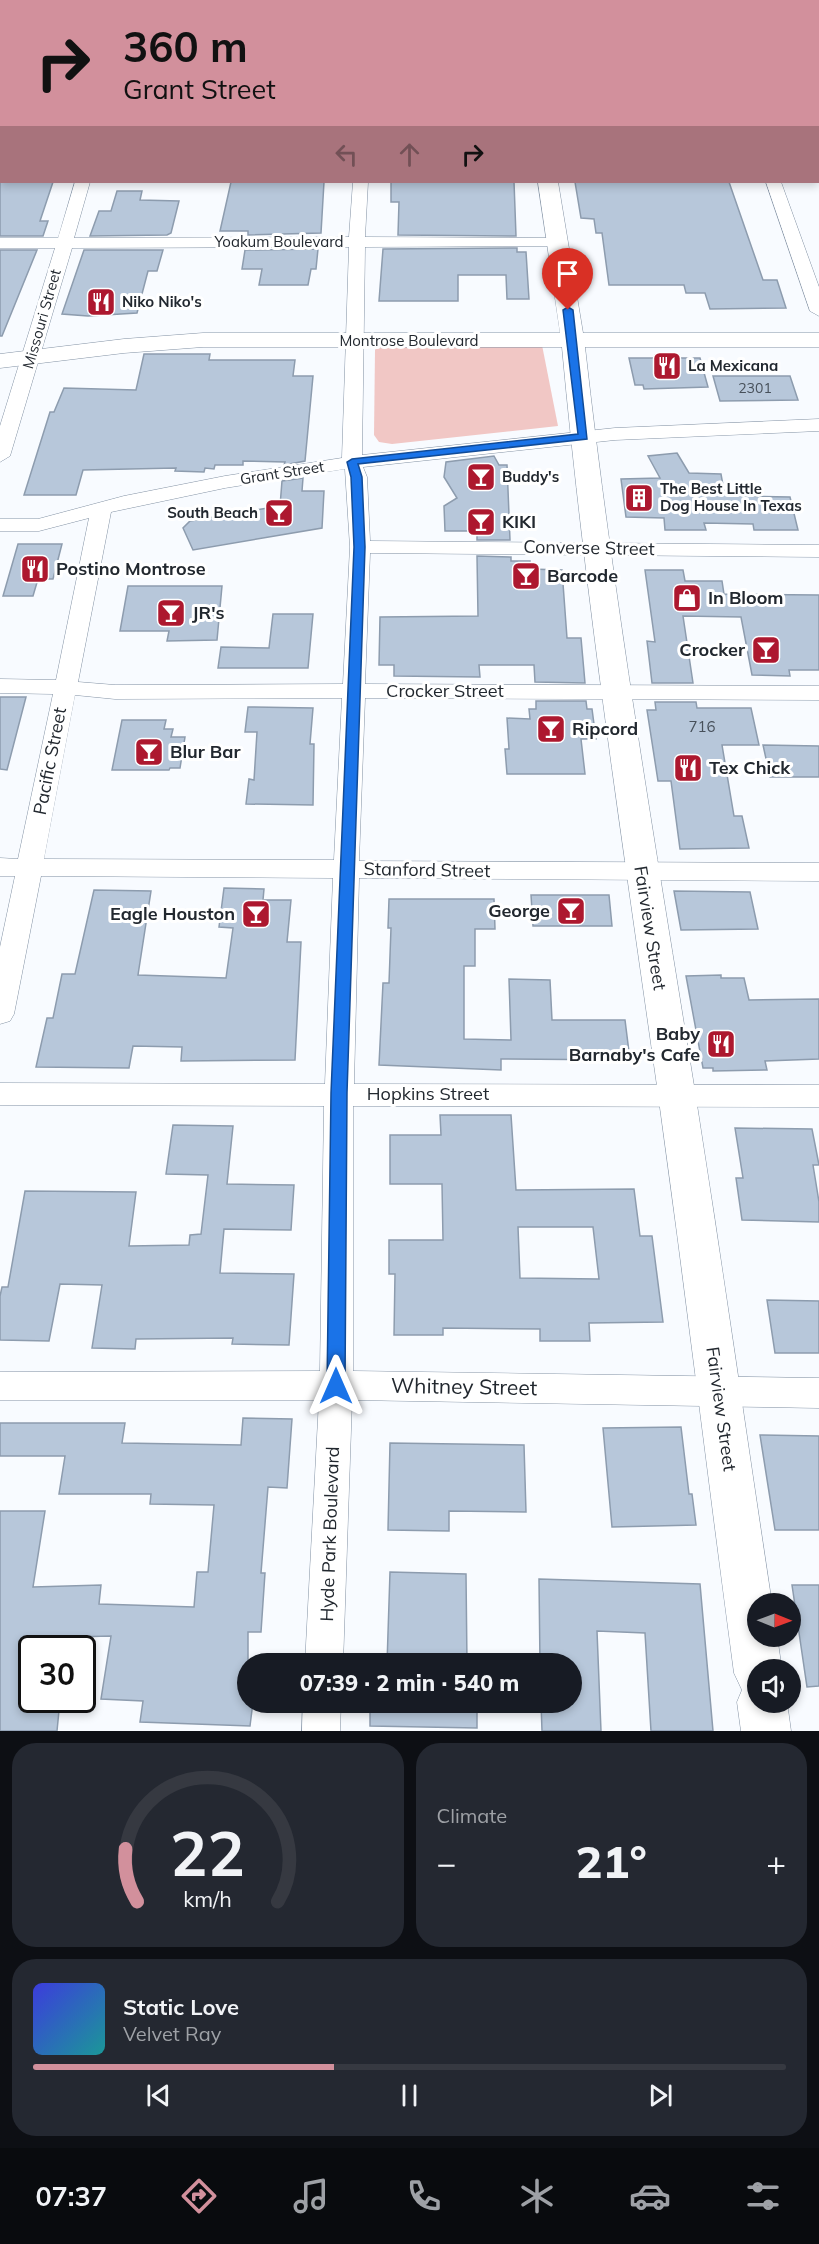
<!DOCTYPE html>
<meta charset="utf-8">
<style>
:root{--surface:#171b24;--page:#242831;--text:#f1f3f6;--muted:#9ea1a6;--line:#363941;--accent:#d2909c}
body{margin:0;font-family:Mulish,sans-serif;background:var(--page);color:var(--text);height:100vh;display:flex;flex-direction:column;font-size:22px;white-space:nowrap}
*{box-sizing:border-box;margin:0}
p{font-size:20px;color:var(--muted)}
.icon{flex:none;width:33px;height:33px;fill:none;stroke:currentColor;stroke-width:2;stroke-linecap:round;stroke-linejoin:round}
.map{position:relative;height:1731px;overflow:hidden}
.drawer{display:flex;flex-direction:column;gap:12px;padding:12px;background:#0d0f14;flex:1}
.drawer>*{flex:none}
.hud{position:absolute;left:0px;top:0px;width:819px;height:183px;box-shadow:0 3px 9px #0003;background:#d2909c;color:#111;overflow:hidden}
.needle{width:39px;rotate:91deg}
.controls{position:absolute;left:747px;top:1593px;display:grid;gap:12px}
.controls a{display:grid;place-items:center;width:54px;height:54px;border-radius:50%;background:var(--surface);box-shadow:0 3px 9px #0003;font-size:30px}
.speed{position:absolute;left:18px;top:1635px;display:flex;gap:12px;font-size:30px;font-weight:700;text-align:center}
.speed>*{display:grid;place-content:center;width:78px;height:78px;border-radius:50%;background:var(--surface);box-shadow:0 3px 9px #0003;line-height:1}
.speed .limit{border:3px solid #111;border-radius:9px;background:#fff;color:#111}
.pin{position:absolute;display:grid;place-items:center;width:51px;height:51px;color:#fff;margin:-62px -26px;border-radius:50% 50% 50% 0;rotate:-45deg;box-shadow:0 0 6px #0007}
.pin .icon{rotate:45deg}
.me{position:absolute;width:66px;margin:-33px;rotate:0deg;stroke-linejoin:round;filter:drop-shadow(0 0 4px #0008)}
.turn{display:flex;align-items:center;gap:21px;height:126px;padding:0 24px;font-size:27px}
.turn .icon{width:78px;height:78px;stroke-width:2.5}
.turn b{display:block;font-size:42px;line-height:51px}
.lanes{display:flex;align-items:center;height:57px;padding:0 24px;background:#0003;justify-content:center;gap:30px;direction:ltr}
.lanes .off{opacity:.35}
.big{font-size:45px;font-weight:800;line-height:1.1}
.drawer .widget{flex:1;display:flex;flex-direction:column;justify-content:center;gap:9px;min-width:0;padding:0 21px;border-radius:24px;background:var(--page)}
.drawer .dial{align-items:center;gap:0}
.dial svg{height:156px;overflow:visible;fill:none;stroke:var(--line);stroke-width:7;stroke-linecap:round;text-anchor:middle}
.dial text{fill:var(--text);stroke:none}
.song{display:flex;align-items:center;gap:18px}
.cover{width:72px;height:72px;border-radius:9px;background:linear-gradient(135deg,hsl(240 70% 55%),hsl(180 70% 35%))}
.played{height:6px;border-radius:3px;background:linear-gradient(90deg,var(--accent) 40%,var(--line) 40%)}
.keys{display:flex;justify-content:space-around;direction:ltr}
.heat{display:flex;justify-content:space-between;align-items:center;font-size:33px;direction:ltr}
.drawer .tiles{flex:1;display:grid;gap:12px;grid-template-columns:1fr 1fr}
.widget:last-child{grid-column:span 2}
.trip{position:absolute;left:237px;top:1653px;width:345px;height:60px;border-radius:30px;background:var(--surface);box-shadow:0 3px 9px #0003;font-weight:800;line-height:60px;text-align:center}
.tab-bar{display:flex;height:96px;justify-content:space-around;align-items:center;background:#090b0e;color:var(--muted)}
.tab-bar .icon{width:42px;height:42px}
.tab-bar .current{color:var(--accent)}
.tab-bar b{font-size:27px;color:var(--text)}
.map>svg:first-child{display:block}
.green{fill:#f1c7c5}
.building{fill:#b7c7da;stroke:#8d9cae;stroke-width:1.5;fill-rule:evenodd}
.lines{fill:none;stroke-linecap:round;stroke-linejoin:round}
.street-casing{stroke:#8392a4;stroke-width:1}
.secondary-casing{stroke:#8392a4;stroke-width:1}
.street{fill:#fff;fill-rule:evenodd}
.secondary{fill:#fff;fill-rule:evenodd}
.route{fill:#1a73e8;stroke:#114b97;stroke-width:1.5}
.labels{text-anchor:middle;stroke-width:6;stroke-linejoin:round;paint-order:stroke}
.far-number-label{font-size:14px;fill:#47505a}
.far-street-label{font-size:15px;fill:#22282f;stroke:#fff}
.far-poi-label{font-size:15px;font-weight:bold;fill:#22282f;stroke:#fff;text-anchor:start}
.number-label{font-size:15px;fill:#47505a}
.poi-label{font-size:18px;font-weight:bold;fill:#22282f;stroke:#fff;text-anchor:start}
.street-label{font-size:18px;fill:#22282f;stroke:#fff}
.near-street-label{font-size:21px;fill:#22282f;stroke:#fff}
</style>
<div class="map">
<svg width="819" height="1731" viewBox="0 0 819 1731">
<rect width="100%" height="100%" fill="#f8fbff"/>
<polygon class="green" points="378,345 542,345 558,426 392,444 379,442 374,435 375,350"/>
<g class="building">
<polygon points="0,182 53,182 40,221 48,221 43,236 0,236"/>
<polygon points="231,182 324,182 321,233 248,235 248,231 220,231"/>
<polygon points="391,182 514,182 516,236 398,235 399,202 391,202"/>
<polygon points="575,182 729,182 763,280 777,280 786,308 710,309 705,293 686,293 684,285 609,285 602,233 596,233 594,219 581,218"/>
<polygon points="117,191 142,191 140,200 179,201 171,233 167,235 90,236 99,211 111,211"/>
<polygon points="517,248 517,252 526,252 529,299 507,299 506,275 458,275 458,301 379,301 383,249"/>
<polygon points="318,249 316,269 311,269 308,285 259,285 262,269 242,269 245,250"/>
<polygon points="0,250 37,250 2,336 0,336"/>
<polygon points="84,250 163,250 157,271 148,271 137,313 88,316 62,314"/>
<polygon points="144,354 210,354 209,360 295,360 293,376 313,376 305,461 284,465 285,462 243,461 243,465 215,465 214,469 205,468 204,472 175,471 176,468 83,470 76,495 24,495 50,412 54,412 64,388 136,390"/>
<polygon points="629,358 700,358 708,387 644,389 643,385 635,385"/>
<polygon points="713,376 790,376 798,400 720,401"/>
<polygon points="677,453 689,473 721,474 724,491 738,491 739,496 790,497 798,530 754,530 753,524 704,523 706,530 665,530 664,518 626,517 621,479 660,478 648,456"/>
<polygon points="494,456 499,465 507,465 510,540 477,540 477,531 445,531 444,506 457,498 444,477 446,462"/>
<polygon points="303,478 302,491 324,491 322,528 193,550 183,528 190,521 280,506 282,481"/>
<polygon points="18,544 62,544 53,579 38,579 33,596 3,596"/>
<polygon points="477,556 511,557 511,561 530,561 530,569 562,570 567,638 581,638 585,683 535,682 534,665 479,665 480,677 394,676 394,665 379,665 380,617 478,616"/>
<polygon points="645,570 683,570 685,581 722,581 724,594 819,595 819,670 789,670 790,676 752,675 741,617 683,616 693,683 652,683 647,641 655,642"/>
<polygon points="128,586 222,586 217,640 167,641 169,631 120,631"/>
<polygon points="273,614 313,614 308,668 218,668 221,647 269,648"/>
<polygon points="0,697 26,697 7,770 0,769"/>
<polygon points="536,701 586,701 587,709 592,709 596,739 581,739 585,774 507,774 505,749 509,749 507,718 530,719 529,709 536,709"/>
<polygon points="655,702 696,702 697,708 751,708 759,745 722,745 734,816 742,816 749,848 680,849 671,781 658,781 647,710 656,710"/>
<polygon points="248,707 313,708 310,744 314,744 313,805 246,804 249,779 254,780 257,732 245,732"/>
<polygon points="122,720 166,720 164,729 173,729 171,737 185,737 180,768 170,768 169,770 112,770"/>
<polygon points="763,745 819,746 819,777 770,777"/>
<polygon points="224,888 264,889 263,900 291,900 287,942 301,942 295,1060 181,1061 182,1047 133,1046 129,1068 36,1067 47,1018 53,1018 62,974 75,974 94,890 151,891 138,975 226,978 233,928 219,927"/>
<polygon points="674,891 750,892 758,929 681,930"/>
<polygon points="531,895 609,895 612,926 533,926"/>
<polygon points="389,899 494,899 495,929 475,929 475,966 464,966 464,1039 511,1040 509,979 550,980 552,1020 625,1020 630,1060 501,1059 501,1070 379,1065 383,983 389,983 391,928 388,928"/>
<polygon points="721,975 721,978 744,978 749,1000 819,999 819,1059 765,1061 767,1070 713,1071 713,1068 703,1068 686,976"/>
<path d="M440,1115H511L516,1190L634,1189L640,1236H652L663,1322L589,1323L590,1341H540V1329L443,1328V1335H394L395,1274H389V1240H443L442,1184H390V1135H441ZM518,1227H593L599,1279L520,1278Z"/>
<polygon points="173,1125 233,1126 227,1184 294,1185 291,1230 224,1229 220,1273 294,1274 289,1345 232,1344 233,1338 136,1339 135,1349 92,1348 102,1285 60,1284 49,1341 0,1340 0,1296 2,1287 8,1287 25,1191 136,1192 129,1246 189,1245 190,1235 201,1234 208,1175 166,1174"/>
<polygon points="735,1128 812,1129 819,1165 813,1165 819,1202 819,1222 742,1220 736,1178 743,1178"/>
<polygon points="767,1300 819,1301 819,1353 775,1353"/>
<polygon points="243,1418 292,1419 287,1488 268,1487 261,1573 265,1573 261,1632 248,1632 248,1702 253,1702 250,1726 140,1722 143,1701 101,1699 111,1636 32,1638 32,1700 60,1700 57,1731 0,1731 0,1511 45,1511 33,1587 101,1585 99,1604 194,1607 197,1572 208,1572 214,1505 150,1504 151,1494 59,1494 65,1456 0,1456 0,1423 125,1423 122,1443 241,1445"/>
<polygon points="681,1427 689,1494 692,1494 696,1525 612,1527 603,1428"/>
<polygon points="760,1435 819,1436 819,1530 775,1530"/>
<polygon points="390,1443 524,1445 526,1512 449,1511 449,1531 388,1530"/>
<polygon points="390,1572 466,1574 467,1664 387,1664"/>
<polygon points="539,1579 700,1584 713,1731 651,1731 645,1633 597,1631 601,1731 542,1731 541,1702 572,1702 572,1664 540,1664"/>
<polygon points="792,1585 819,1585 819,1686 807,1687"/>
<polygon points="370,1702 477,1702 477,1728 370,1726"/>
</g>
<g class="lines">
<g class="street-casing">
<g id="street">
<polygon points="191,0 204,0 205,2 192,2"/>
<polygon points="239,0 252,0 253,2 240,2"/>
<polygon points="603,0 616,0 617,2 604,2"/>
<rect x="0" y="133" width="2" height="8"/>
<polygon points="818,161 819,161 819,171 818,170"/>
<path d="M75,182H90L74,238L349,237L353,182H368L365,237L563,238L565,241L557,246L365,247L362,455L615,428L819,419V431L615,440L363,467L367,477L370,541L819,545V557L370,553L365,684L819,686V700L365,698L359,861L819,863V881L359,878L354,1084L819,1085V1107L353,1106V1371L819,1378V1408L352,1400L343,1664H305L319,1400H0V1372L320,1371L324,1106L0,1105V1083L325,1084L333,878L41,876L14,1014L10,1021L0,1024V947L15,876H0V858L18,859L53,694L0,693V679L56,680L89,518L39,531H0V519H38L124,496L225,476L342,458L349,247L72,248L10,456L0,462V426L55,248H0V238H58ZM345,469L350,547L343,684L115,685L78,682L111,512L225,488ZM75,695L115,699L342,698L334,860L44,859Z"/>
<polygon points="766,182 781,182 819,287 819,316 810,311"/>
<polygon points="303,1702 341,1702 340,1731 302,1731"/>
</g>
</g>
<g class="secondary-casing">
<g id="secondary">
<polygon points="164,0 188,0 163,2"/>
<polygon points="435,0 452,0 453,2 436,2"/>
<polygon points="730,0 753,0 729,2"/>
<polygon points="0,24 2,24 0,35"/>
<polygon points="2,137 2,149 0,150 0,138"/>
<path d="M538,182H558L583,333H819V347H585C613,597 655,844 695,1092C722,1262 746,1433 772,1604H758V1636H777L782,1670H758V1702H787L791,1731H741L737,1702L742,1690L734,1673C708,1480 685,1286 658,1093C623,845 585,597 562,347H203L124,353L0,368V354L124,339L203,333H560Z"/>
</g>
</g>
<use href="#street" class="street"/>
<use href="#secondary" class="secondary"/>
</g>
<polygon class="route" points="568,307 573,310 587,439 358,464 362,477 365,547 347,1093 345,1386 342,1391 336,1393 330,1391 327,1386 331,1093 354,547 351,477 347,462 352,459 578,434 563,310"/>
<defs>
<g id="restaurant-square" transform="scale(1.5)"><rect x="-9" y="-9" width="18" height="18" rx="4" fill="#ad182f" stroke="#fff"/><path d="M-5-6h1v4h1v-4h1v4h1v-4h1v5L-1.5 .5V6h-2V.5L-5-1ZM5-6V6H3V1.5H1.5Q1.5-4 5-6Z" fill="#fff"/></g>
<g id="bar-square" transform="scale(1.5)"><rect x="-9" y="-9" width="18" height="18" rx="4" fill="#ad182f" stroke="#fff"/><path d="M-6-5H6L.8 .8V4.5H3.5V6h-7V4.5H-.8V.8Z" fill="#fff"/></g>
<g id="building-square" transform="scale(1.5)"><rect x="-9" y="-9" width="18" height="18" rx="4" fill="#ad182f" stroke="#fff"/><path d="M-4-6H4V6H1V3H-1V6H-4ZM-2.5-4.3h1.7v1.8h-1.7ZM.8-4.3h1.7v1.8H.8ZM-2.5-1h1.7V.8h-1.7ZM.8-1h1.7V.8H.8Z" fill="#fff"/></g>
<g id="shop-square" transform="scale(1.5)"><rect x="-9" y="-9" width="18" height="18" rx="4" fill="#ad182f" stroke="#fff"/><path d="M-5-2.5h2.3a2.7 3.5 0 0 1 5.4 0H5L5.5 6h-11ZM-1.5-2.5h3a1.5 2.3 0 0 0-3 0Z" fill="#fff"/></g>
</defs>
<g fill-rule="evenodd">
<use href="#restaurant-square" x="101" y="302"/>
<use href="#restaurant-square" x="667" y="366"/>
<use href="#bar-square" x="481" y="477"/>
<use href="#building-square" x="639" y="498"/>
<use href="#bar-square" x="279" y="513"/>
<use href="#bar-square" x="481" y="522"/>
<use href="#restaurant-square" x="35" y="569"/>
<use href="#bar-square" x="526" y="576"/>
<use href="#shop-square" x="687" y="598"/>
<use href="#bar-square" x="171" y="613"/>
<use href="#bar-square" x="766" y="650"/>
<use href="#bar-square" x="551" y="729"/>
<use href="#bar-square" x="149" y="752"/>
<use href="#restaurant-square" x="688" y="768"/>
<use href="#bar-square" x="571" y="911"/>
<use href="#bar-square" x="256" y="914"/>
<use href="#restaurant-square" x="721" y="1044"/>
</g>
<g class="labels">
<g class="far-number-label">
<text x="755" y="393">2301</text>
</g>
<g class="far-street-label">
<text x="279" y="247">Yoakum Boulevard</text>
<text transform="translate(42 319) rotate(-74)" y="5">Missouri Street</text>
<text x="409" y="346">Montrose Boulevard</text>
<text transform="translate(282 473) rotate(-9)" y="5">Grant Street</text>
</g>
<g class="far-poi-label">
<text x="122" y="307">Niko Niko's</text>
<text x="688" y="371">La Mexicana</text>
<text x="502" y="482">Buddy's</text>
<text x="660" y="494">The Best Little<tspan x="660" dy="17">Dog House In Texas</tspan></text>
<text x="258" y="518" text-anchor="end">South Beach</text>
</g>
<g class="number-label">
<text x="702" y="732">716</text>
</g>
<g class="poi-label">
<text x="502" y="528">KIKI</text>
<text x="56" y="575">Postino Montrose</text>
<text x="547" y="582">Barcode</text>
<text x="708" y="604">In Bloom</text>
<text x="192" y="619">JR's</text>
<text x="745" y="656" text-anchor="end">Crocker</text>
<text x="572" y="735">Ripcord</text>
<text x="170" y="758">Blur Bar</text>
<text x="709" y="774">Tex Chick</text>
<text x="550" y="917" text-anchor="end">George</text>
<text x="235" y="920" text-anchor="end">Eagle Houston</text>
<text x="700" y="1040" text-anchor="end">Baby<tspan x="700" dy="21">Barnaby's Cafe</tspan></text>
</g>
<g class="street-label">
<text transform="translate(589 548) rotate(1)" y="6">Converse Street</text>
<text x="445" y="697">Crocker Street</text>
<text transform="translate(50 761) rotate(-79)" y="6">Pacific Street</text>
<text transform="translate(427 870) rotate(1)" y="6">Stanford Street</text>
<text transform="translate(650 928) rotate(81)" y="6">Fairview Street</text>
<text x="428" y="1100">Hopkins Street</text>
<text transform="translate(721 1409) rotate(82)" y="6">Fairview Street</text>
<text transform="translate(330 1534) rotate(-88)" y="6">Hyde Park Boulevard</text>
</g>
<g class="near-street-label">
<text transform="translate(464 1387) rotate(1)" y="7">Whitney Street</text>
</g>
</g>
</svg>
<div class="controls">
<a><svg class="needle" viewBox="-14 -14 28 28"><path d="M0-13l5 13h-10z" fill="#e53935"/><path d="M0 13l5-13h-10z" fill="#9ea1a6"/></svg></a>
<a><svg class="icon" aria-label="sound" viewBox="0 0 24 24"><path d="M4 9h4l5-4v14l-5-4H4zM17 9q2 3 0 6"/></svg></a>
</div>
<div class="speed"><div class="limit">30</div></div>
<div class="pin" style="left:568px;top:310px;background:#d93025"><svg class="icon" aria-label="arrive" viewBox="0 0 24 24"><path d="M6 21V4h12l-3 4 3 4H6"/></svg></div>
<svg class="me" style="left:336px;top:1386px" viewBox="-20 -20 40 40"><path d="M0-17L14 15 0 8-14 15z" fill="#1a73e8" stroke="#fff" stroke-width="4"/></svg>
<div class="trip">07:39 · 2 min · 540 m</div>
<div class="hud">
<div class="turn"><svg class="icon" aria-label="right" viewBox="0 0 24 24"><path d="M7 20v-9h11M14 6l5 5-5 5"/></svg><div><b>360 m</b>Grant Street</div></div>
<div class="lanes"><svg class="icon off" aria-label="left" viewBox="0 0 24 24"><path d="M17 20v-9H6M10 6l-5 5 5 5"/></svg><svg class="icon off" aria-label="ahead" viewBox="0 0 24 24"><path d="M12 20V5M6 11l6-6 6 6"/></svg><svg class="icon" aria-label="right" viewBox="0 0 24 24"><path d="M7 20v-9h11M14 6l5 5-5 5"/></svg></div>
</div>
</div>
<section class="drawer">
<div class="tiles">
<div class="widget dial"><svg viewBox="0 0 100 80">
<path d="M14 69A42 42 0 1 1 86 69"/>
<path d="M14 69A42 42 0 0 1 8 42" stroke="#d2909c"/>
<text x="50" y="56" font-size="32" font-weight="700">22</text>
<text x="50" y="72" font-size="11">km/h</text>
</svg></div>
<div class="widget"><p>Climate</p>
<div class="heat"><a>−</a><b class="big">21°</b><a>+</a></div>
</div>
<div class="widget">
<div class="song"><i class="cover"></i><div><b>Static Love</b><p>Velvet Ray</p></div></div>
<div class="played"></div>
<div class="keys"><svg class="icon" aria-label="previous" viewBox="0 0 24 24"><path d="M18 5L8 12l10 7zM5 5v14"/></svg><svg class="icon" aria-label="pause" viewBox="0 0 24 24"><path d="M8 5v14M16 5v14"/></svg><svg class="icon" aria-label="next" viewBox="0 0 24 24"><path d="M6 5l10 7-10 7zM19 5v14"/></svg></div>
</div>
</div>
</section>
<nav class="tab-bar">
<b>07:37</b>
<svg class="icon current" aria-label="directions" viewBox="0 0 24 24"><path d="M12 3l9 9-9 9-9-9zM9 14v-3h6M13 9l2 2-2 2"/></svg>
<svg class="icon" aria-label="music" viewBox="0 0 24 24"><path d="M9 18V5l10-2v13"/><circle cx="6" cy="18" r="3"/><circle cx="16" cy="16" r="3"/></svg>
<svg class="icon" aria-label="phone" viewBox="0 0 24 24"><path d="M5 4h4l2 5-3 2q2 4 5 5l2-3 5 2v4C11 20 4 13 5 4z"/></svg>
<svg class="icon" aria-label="climate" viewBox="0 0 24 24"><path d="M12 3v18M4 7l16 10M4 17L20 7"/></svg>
<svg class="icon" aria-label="car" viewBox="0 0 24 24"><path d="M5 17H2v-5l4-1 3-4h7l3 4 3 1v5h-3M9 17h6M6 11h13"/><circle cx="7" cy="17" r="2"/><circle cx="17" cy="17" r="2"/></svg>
<svg class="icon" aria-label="filters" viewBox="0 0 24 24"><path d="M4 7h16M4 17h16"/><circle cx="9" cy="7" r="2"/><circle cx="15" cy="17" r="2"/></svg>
</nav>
